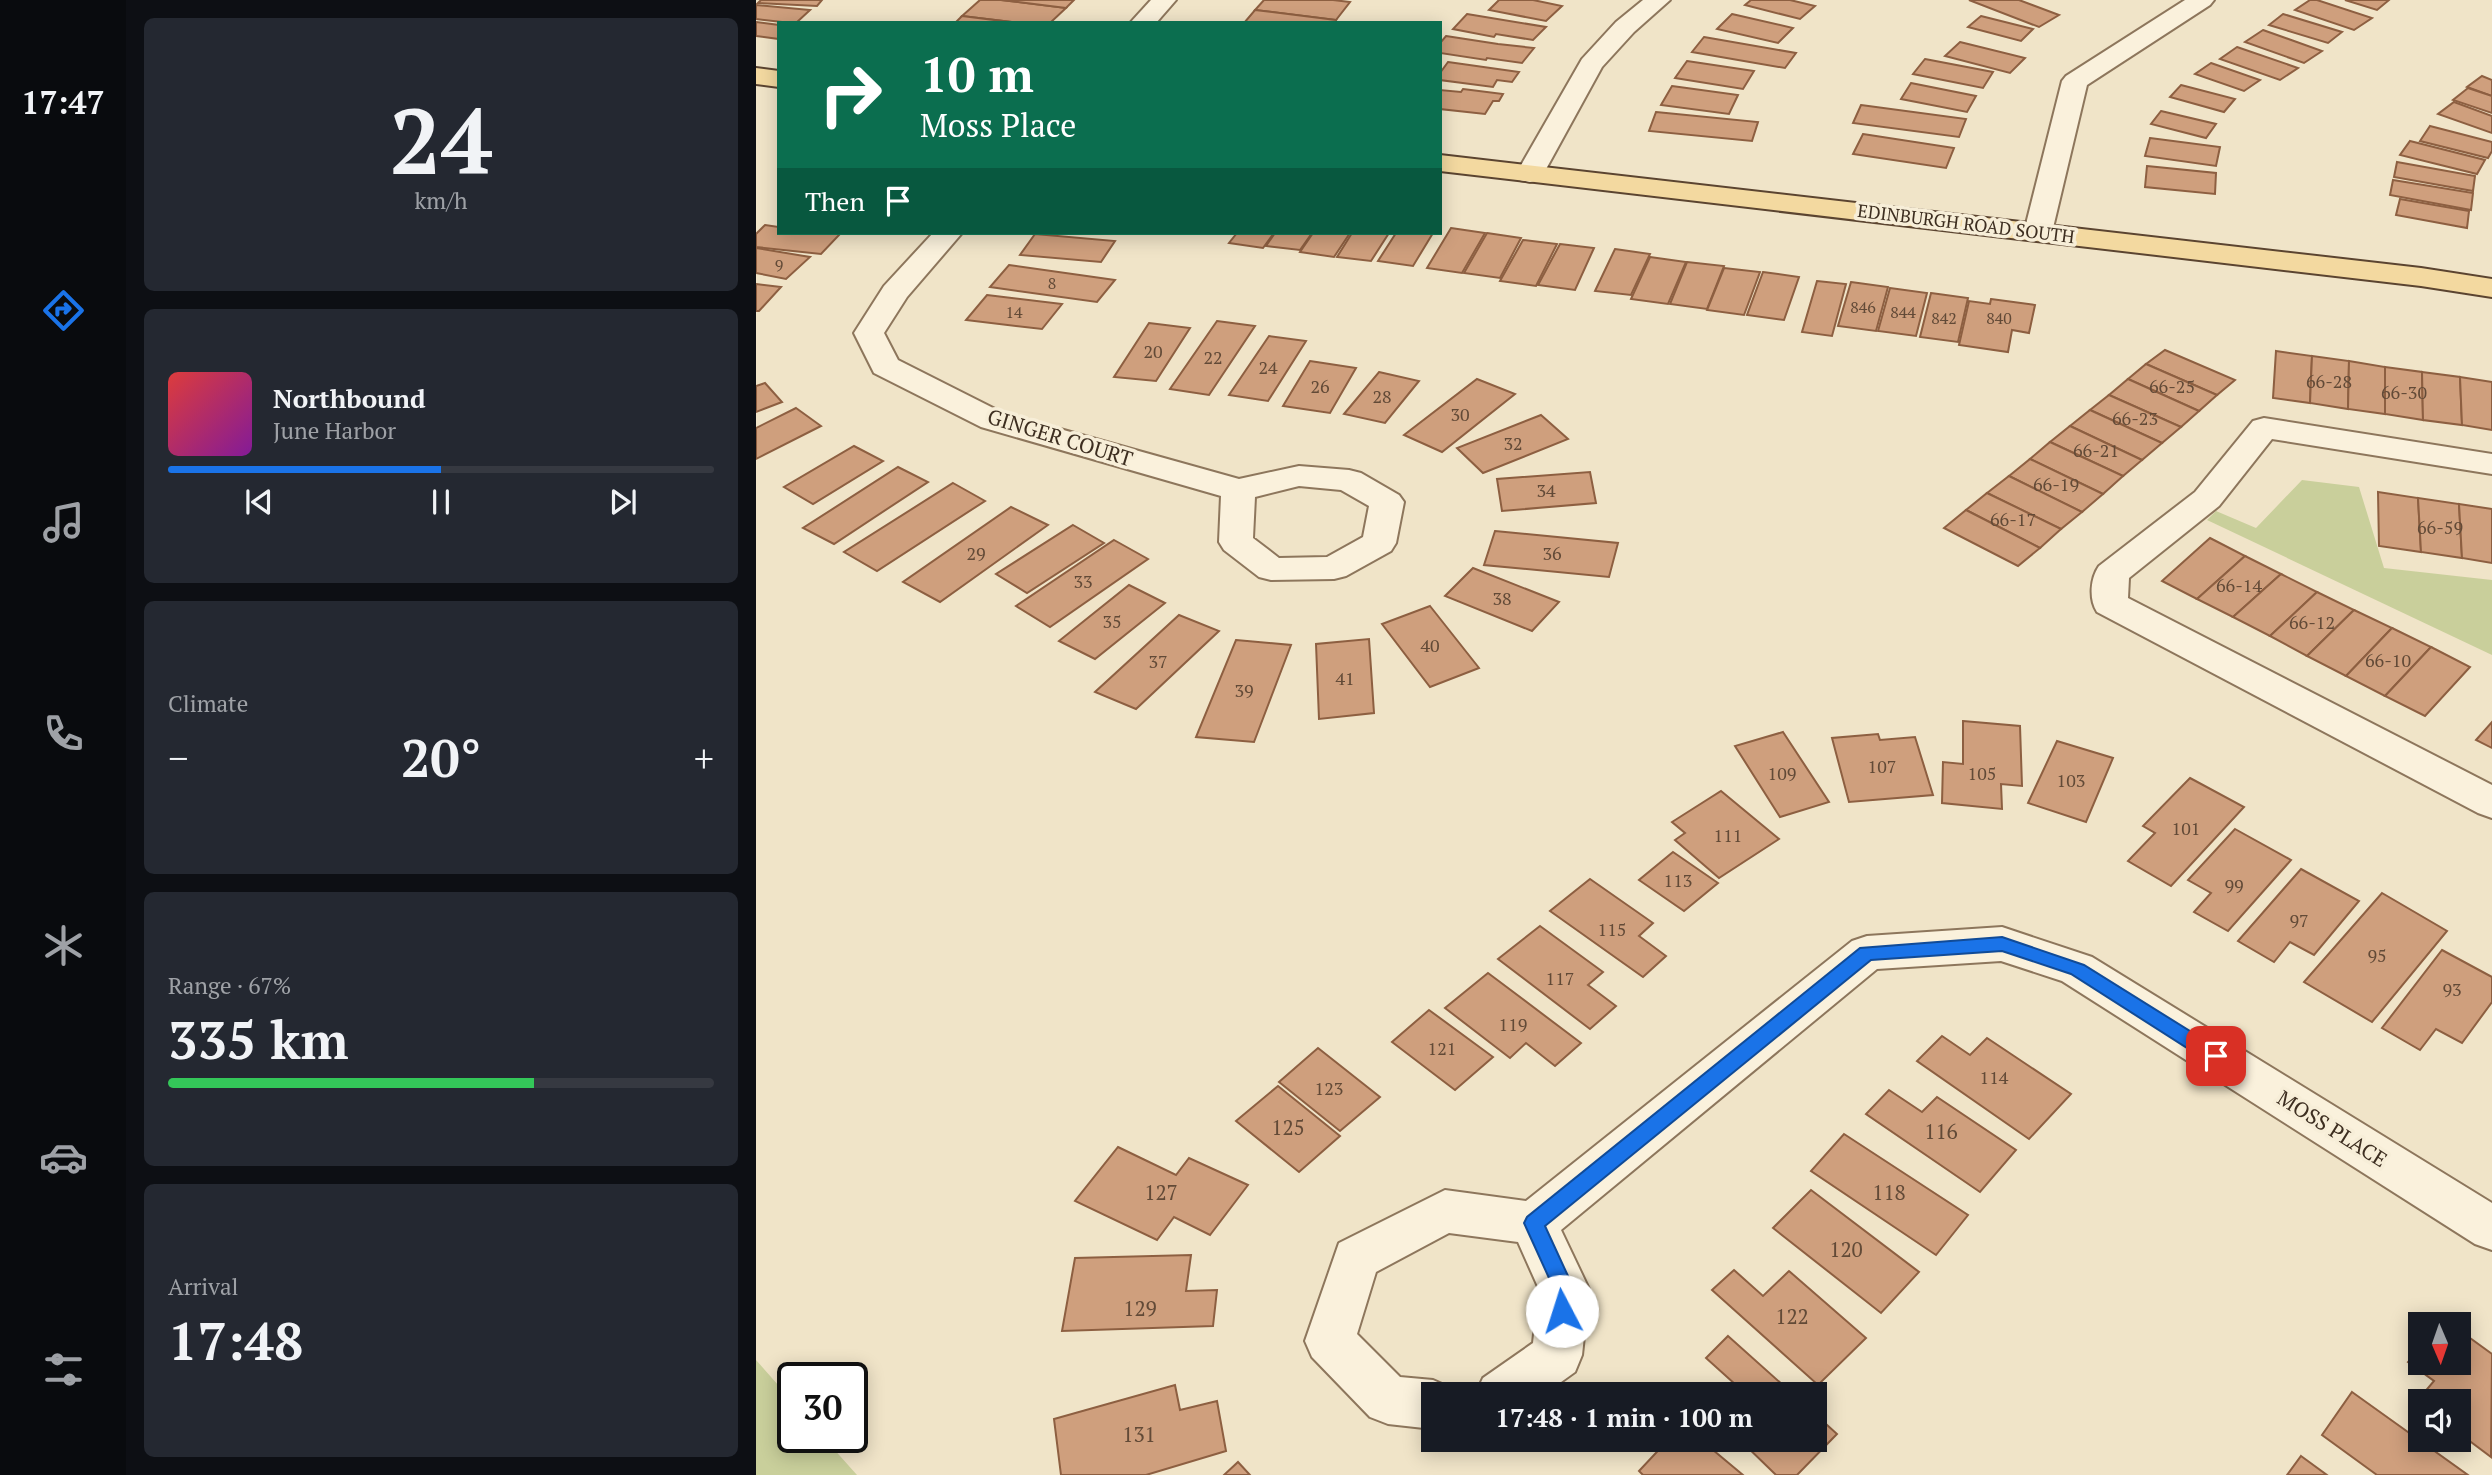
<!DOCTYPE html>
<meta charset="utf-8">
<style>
:root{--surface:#171b24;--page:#242831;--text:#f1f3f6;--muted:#9ea1a6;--line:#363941;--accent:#1a73e8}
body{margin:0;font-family:"PT Serif",serif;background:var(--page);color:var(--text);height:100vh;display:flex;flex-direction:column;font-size:26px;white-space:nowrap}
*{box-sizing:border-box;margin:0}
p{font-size:23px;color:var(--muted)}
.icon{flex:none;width:38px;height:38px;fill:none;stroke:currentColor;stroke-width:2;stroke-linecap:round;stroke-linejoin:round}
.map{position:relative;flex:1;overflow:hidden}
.drawer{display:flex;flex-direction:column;gap:18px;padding:18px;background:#0d0f14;width:630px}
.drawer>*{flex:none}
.guide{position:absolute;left:21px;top:21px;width:665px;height:214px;border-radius:0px;box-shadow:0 4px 18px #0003;background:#0b6e4f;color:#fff;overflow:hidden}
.needle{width:46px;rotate:178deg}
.fabs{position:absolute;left:1652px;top:1312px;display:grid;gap:14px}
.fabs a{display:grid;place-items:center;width:63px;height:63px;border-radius:0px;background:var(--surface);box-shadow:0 4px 18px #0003;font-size:35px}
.speed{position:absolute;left:21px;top:1362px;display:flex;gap:14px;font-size:35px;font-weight:700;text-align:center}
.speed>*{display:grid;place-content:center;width:91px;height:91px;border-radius:50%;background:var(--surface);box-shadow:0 4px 18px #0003;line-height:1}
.speed .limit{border:4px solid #111;border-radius:10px;background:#fff;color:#111}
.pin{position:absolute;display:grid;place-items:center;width:60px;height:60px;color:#fff;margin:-30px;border-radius:14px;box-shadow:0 4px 10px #0006}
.me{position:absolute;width:77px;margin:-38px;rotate:355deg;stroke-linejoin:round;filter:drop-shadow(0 0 5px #0008)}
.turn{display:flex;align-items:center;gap:24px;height:147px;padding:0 28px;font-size:32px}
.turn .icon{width:91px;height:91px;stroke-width:2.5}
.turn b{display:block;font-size:49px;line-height:60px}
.then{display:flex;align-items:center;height:66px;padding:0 28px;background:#0003;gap:14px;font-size:26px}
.big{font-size:52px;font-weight:600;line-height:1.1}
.drawer .card{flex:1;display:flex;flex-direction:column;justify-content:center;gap:10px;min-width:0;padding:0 24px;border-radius:10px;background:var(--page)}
.drawer .dial{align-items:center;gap:0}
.dial b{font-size:91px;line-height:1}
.song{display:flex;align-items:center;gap:21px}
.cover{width:84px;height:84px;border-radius:10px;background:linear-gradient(135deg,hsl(0 70% 55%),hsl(290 70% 35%))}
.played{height:7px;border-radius:4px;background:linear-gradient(90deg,var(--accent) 50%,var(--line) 50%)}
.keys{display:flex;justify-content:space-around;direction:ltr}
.heat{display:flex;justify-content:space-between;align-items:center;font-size:38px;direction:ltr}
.charge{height:10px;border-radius:5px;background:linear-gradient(90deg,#34c759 67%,var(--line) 0)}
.trip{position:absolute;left:665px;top:1382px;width:406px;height:70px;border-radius:0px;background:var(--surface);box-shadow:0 4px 18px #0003;font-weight:600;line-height:70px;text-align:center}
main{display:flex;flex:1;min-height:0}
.tabs{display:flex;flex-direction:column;width:126px;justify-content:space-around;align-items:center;background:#090b0e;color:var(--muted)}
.tabs .icon{width:49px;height:49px}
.tabs .on{color:var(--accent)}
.tabs b{font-size:32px;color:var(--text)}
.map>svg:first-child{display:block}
.green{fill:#c9cf9b}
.building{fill:#cf9f7d;stroke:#8d5f41;stroke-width:2}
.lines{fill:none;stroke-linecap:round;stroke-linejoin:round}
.minor-casing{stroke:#8d765c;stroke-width:4}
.major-casing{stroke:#5b4430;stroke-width:4}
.minor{fill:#faf1dc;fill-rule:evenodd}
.major{fill:#f3d9a0;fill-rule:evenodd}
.route{fill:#1a73e8;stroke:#114b97;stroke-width:2}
.labels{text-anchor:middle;stroke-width:7;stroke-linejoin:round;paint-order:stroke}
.far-number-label{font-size:16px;fill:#624a37}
.far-street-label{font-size:18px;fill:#3d2e20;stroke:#f7eed8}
.number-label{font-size:18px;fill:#624a37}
.street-label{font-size:21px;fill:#3d2e20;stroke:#f7eed8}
.near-number-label{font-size:21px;fill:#624a37}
</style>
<main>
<nav class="tabs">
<b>17:47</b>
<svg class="icon on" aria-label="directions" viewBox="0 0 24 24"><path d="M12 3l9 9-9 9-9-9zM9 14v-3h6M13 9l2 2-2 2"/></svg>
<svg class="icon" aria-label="music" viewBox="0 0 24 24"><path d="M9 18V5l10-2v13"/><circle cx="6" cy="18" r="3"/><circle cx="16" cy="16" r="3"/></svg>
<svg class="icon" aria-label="phone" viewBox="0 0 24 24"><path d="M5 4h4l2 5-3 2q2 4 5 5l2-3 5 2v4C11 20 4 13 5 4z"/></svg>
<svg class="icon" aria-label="climate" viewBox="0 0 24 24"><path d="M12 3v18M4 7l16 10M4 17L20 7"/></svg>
<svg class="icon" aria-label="car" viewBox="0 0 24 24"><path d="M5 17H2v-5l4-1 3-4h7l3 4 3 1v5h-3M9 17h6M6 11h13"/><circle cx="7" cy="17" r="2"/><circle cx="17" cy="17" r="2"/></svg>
<svg class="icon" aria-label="filters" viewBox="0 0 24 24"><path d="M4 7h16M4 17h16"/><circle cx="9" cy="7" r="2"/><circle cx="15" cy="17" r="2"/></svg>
</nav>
<section class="drawer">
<div class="card dial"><b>24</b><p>km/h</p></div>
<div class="card">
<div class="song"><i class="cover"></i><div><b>Northbound</b><p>June Harbor</p></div></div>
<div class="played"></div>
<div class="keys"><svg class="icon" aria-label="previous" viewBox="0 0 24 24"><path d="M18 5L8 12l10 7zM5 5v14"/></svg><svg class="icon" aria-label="pause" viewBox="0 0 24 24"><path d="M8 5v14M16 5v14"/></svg><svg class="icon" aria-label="next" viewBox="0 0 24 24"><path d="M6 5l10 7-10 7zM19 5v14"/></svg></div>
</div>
<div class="card"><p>Climate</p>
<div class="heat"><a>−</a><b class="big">20°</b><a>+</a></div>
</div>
<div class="card"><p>Range · 67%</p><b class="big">335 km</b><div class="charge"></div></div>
<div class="card"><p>Arrival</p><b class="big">17:48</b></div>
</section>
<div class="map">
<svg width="1736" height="1475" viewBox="0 0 1736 1475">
<rect width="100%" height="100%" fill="#f0e4c8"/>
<g class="green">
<polygon points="1546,480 1603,487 1628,568 1736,580 1736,655 1451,520 1460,511 1500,528"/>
<polygon points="0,1360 37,1402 37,1437 67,1437 101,1475 0,1475"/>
</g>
<g class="building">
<polygon points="5,0 66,0 61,6 2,3"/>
<polygon points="224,0 245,0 310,8 294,23 263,23 206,16"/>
<polygon points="245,0 318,0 310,8"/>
<polygon points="508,0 577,0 594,2 580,20 499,10"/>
<polygon points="743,0 777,0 806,6 790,21 733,10"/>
<polygon points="995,0 1034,0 1059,6 1044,19 989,5"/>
<polygon points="1213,0 1263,0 1303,15 1283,27"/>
<polygon points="1554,0 1561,0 1616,18 1598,30 1539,10"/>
<polygon points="1589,0 1633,0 1621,10"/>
<polygon points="0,5 54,10 40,23 35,23 0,19"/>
<polygon points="499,10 580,20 578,23 488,23"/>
<polygon points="711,14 790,27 777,40 740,34 738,37 697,29"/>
<polygon points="976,14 1037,28 1022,43 961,29"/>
<polygon points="1527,14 1586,32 1572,43 1513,25"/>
<polygon points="206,16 263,23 199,23"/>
<polygon points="1225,16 1277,29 1265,41 1212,27"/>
<polygon points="0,22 23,25 23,39 0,36"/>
<polygon points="1507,30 1566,51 1548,63 1489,42"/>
<polygon points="690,36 742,44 778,48 766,63 731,58 730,60 684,53 684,43"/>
<polygon points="948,37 1040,53 1029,68 936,52"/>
<polygon points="1204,42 1269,58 1254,73 1189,56"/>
<polygon points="1481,47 1542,68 1524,80 1464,59"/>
<polygon points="1169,59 1237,72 1227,88 1157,74"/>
<polygon points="931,61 998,71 987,89 919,78"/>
<polygon points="692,62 763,72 756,82 741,80 737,87 684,80 684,73"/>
<polygon points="1455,63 1504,80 1488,91 1439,74"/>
<polygon points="1726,76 1736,80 1736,96 1711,87"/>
<polygon points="1155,83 1220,96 1211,112 1145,99"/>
<polygon points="1425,85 1479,99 1468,112 1414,97"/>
<polygon points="916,86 982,95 973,114 905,105"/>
<polygon points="1712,88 1736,96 1736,113 1697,100"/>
<polygon points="707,89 747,94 743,101 737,101 729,114 684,109 684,90 705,92"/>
<polygon points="1698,102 1736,116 1736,133 1682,114"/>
<polygon points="1105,105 1210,119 1203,137 1097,123"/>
<polygon points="1405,111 1460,124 1450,138 1395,124"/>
<polygon points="900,112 1002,122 996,141 893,131"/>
<polygon points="1674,126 1736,142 1736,151 1732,158 1664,141"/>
<polygon points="1107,134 1198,148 1190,168 1097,154"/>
<polygon points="1394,138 1464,147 1460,166 1389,156"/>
<polygon points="1654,141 1729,160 1721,174 1644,155"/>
<polygon points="1641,162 1719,176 1717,191 1638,177"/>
<polygon points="1391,166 1460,173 1459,194 1389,187"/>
<polygon points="1637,180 1717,193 1715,210 1634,195"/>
<polygon points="1644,199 1713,211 1711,228 1640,215"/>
<polygon points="9,225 23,227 23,233 84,234 65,254 0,247 0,234"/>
<polygon points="695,228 729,233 706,273 671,268"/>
<polygon points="481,233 518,233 507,248 473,243"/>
<polygon points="519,233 556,233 544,250 510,246"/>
<polygon points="557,233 594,233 578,257 544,252"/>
<polygon points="596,233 633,233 615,261 581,257"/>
<polygon points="640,233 677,233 657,266 622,261"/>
<polygon points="731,233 765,238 744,278 708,273"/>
<polygon points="279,234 359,241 345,262 264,255"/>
<polygon points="767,240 801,244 780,286 744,281"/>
<polygon points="804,244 838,248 819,290 782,285"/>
<polygon points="0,248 54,257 30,279 0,273"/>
<polygon points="859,249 894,254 875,295 839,291"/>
<polygon points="894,257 930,262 912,304 875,299"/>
<polygon points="931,262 968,266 951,309 914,304"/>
<polygon points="253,265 359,280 341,302 234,287"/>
<polygon points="968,268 1004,272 988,315 951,310"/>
<polygon points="1007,272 1043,277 1028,320 991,315"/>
<polygon points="1061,281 1090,284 1076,336 1046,332"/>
<polygon points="1095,282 1132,287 1120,331 1082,326"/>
<polygon points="0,284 25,287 3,311 0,311"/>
<polygon points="1134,288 1171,293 1160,336 1122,331"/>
<polygon points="1175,293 1212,298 1202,342 1164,337"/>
<polygon points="231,295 306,304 286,329 210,320"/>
<polygon points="1235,299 1279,305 1273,333 1256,330 1252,352 1203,345 1213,301 1234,304"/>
<polygon points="461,321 499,326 453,395 414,389"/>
<polygon points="393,323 434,328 400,381 358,377"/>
<polygon points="513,336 550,341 512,401 473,395"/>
<polygon points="1409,350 1479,380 1461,395 1390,364"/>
<polygon points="1520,351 1556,356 1554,403 1517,398"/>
<polygon points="1556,356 1593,361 1592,409 1554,403"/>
<polygon points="554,361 600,368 574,413 527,406"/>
<polygon points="1593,361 1629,367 1629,414 1592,409"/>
<polygon points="1390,364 1461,395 1443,411 1372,379"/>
<polygon points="1629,367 1666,372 1667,420 1629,414"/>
<polygon points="623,372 663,381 629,423 588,414"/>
<polygon points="1666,372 1704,377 1706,425 1667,420"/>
<polygon points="1704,377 1736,382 1736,430 1706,425"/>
<polygon points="721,379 759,394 686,452 648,435"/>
<polygon points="1372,379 1443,411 1425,427 1353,395"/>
<polygon points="9,383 26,402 0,412 0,386"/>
<polygon points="1353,395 1425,427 1406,443 1334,410"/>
<polygon points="40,408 65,426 0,459 0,428"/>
<polygon points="1334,410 1406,443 1386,460 1314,426"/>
<polygon points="785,415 812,439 727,473 701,448"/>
<polygon points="1314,426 1386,460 1367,476 1294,442"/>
<polygon points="1294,442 1367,476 1347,494 1274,459"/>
<polygon points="98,446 127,461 57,504 28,487"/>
<polygon points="1274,459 1347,494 1326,512 1253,476"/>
<polygon points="142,467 172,482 78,544 47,528"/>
<polygon points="834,472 840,503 746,511 741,479"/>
<polygon points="1253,476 1326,512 1305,529 1231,493"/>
<polygon points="197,483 229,501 121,571 88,552"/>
<polygon points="1622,492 1662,498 1665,552 1623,546"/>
<polygon points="1231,493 1305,529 1284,548 1210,510"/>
<polygon points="1662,498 1703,504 1706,558 1665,552"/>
<polygon points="1703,504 1736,509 1736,563 1706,558"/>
<polygon points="255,507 292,525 184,602 147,582"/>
<polygon points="1210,510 1284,548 1262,566 1188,528"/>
<polygon points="317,525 348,543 271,593 240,574"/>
<polygon points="739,531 862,543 853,577 728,565"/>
<polygon points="1454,538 1489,556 1441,599 1406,581"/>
<polygon points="358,540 392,559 294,627 260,606"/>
<polygon points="1489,556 1525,574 1477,617 1441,599"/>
<polygon points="717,568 803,602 776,631 689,596"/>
<polygon points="1525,574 1561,592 1514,636 1477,617"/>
<polygon points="373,585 409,603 339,659 303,641"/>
<polygon points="1561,592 1598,610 1551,656 1514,636"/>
<polygon points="674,606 723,668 674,687 626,624"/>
<polygon points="1598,610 1636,628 1590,676 1551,656"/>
<polygon points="423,615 463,631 380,709 339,692"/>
<polygon points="1636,628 1675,647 1629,696 1590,676"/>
<polygon points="613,639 618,713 563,719 560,644"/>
<polygon points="480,640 535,645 498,742 440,737"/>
<polygon points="1675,647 1714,667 1669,716 1629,696"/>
<polygon points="1207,721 1264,726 1266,786 1245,784 1246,809 1186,803 1187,762 1207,764"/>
<polygon points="1736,722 1736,748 1720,740"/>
<polygon points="1027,732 1073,802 1024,817 979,746"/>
<polygon points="1122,734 1124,740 1159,737 1177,795 1093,802 1076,738"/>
<polygon points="1301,741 1357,758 1330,822 1272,803"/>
<polygon points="1434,778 1488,807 1415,886 1372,861 1399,833 1387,826"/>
<polygon points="965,791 1023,839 963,878 919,840 929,833 916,822"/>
<polygon points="1479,829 1535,860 1472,931 1438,912 1455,893 1432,880"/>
<polygon points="917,852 962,883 928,911 883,880"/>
<polygon points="1545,869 1603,901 1558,955 1534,942 1518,962 1482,941"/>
<polygon points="834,879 897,923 883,936 910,956 887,977 794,911"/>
<polygon points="1626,893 1691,931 1616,1022 1548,982"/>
<polygon points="784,926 847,972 832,985 860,1006 834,1029 742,959"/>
<polygon points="1686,950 1736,977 1736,1002 1706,1043 1680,1029 1664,1050 1626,1028"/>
<polygon points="732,973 825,1043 799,1066 770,1043 754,1058 689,1008"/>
<polygon points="673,1010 737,1057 699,1090 636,1042"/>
<polygon points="1186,1036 1214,1055 1231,1038 1315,1094 1273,1139 1161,1061"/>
<polygon points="562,1048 624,1097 584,1131 523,1082"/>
<polygon points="522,1086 584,1136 543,1172 480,1121"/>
<polygon points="1133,1090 1166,1112 1181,1097 1260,1150 1224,1192 1110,1114"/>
<polygon points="1088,1134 1212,1215 1180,1255 1055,1171"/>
<polygon points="362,1147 420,1175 433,1158 492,1185 454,1235 418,1217 401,1240 319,1201"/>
<polygon points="1055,1190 1163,1272 1125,1313 1017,1228"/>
<polygon points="435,1255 430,1291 461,1290 457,1326 306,1331 319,1258"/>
<polygon points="978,1270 1007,1296 1033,1271 1110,1338 1062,1385 956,1290"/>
<polygon points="1703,1330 1736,1354 1735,1457 1703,1433 1703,1402 1661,1401 1678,1381 1652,1362 1664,1348 1664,1363 1703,1363"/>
<polygon points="972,1336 1038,1395 969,1395 980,1385 950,1358"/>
<polygon points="419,1385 424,1410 461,1401 470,1451 390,1475 305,1475 298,1419"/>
<polygon points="1596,1392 1712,1475 1621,1475 1566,1435"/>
<polygon points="1059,1414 1081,1434 1041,1475 1020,1475 984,1440 1059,1440"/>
<polygon points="912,1440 945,1440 987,1475 887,1475 883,1471"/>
<polygon points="1545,1456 1571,1475 1531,1475"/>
<polygon points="482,1462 494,1475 468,1475"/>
</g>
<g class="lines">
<g class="minor-casing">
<g id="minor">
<polygon points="395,0 420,0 400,23 374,23"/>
<polygon points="887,0 914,0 878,32 846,67 784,180 774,182 764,180 760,174 826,59 860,22"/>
<polygon points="1429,0 1458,0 1454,5 1331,85 1296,232 1292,238 1282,241 1272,238 1268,232 1306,81 1310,76"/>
<path d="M177,233H206L151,297L128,333L142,360L247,413L483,479L543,466L593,470L605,473L643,495L648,502L640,543L635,551L590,576L578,579L515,580L503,577L468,550L463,542L465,496L225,427L118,373L98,333L128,286ZM543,486L585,490L613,506L607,537L571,557L523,558L497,538L499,497Z"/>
<path d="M1508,418L1736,454V474L1516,439L1463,506L1373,578L1372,598L1736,785V818L1722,813L1341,612C1333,600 1334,579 1343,566L1439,492L1497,421Z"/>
<polygon points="1246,927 1336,957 1736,1203 1736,1250 1719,1244 1306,981 1245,961 1121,969 805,1230 833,1289 826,1355 819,1372 787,1395 719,1395 727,1378 777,1343 783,1289 762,1242 693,1233 620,1272 601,1334 644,1377 677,1380 695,1388 698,1395 677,1395 677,1429 632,1424 614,1417 556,1357 549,1341 583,1243 689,1190 770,1201 1096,941 1111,936"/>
</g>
</g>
<g class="major-casing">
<g id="major">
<polygon points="0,68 23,71 23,87 0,84"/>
<polygon points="684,155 1665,268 1736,279 1736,297 1665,286 684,171"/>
</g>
</g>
<use href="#minor" class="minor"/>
<use href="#major" class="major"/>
</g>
<polygon class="route" points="1246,937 1328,965 1466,1051 1469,1056 1466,1062 1460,1064 1453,1062 1315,974 1246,951 1115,960 789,1226 818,1289 813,1318 806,1321 798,1318 795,1311 798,1289 768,1223 771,1217 1104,948"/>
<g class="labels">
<g class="far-number-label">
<text x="23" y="271">9</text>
<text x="296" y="289">8</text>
<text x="1107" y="313">846</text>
<text x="258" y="318">14</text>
<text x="1147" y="318">844</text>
<text x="1188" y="324">842</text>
<text x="1243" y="324">840</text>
</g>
<g class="far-street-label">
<text transform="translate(1210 224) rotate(7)" y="6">EDINBURGH ROAD SOUTH</text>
</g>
<g class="number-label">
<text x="397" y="358">20</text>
<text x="457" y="364">22</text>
<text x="512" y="374">24</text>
<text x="1573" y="388">66-28</text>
<text x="564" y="393">26</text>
<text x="1416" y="393">66-25</text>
<text x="1648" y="399">66-30</text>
<text x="626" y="403">28</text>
<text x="704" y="421">30</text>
<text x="1379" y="425">66-23</text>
<text x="757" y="450">32</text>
<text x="1340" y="457">66-21</text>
<text x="1300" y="491">66-19</text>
<text x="790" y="497">34</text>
<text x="1257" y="526">66-17</text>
<text x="1684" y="534">66-59</text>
<text x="220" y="560">29</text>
<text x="796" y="560">36</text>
<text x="327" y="588">33</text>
<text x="1483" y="592">66-14</text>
<text x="746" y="605">38</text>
<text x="356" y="628">35</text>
<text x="1556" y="629">66-12</text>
<text x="674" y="652">40</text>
<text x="1632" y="667">66-10</text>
<text x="402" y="668">37</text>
<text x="589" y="685">41</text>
<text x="488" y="697">39</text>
<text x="1126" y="773">107</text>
<text x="1026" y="780">109</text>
<text x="1226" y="780">105</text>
<text x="1315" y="787">103</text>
<text x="1430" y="835">101</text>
<text x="972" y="842">111</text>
<text x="922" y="887">113</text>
<text x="1478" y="892">99</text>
<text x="1543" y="927">97</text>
<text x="856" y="936">115</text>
<text x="1621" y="962">95</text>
<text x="804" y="985">117</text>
<text x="1696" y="996">93</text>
<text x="757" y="1031">119</text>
<text x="686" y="1055">121</text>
<text x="1238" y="1084">114</text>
<text x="573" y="1095">123</text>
</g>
<g class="street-label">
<text transform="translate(304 438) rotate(17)" y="7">GINGER COURT</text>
<text transform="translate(1576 1129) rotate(32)" y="7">MOSS PLACE</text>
</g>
<g class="near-number-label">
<text x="532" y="1135">125</text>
<text x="1185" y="1139">116</text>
<text x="405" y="1200">127</text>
<text x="1133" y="1200">118</text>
<text x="1090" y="1257">120</text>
<text x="384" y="1316">129</text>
<text x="1036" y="1324">122</text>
<text x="383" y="1442">131</text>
</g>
</g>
</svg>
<div class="fabs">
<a><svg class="needle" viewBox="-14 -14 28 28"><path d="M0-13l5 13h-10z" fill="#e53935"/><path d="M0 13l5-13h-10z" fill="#9ea1a6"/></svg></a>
<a><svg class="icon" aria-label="sound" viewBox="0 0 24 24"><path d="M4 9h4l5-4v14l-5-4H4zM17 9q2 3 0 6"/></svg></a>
</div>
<div class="speed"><div class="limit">30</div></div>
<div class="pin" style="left:1460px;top:1056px;background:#d93025"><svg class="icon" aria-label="arrive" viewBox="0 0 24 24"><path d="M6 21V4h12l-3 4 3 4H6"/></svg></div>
<svg class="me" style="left:806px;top:1311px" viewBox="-20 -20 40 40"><circle r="19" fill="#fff"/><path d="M0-13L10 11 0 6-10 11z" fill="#1a73e8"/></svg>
<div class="trip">17:48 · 1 min · 100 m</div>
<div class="guide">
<div class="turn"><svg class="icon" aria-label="right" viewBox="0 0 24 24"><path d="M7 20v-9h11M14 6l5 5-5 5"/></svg><div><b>10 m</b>Moss Place</div></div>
<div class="then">Then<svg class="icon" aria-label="arrive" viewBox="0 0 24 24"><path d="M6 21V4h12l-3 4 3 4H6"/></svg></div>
</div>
</div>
</main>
